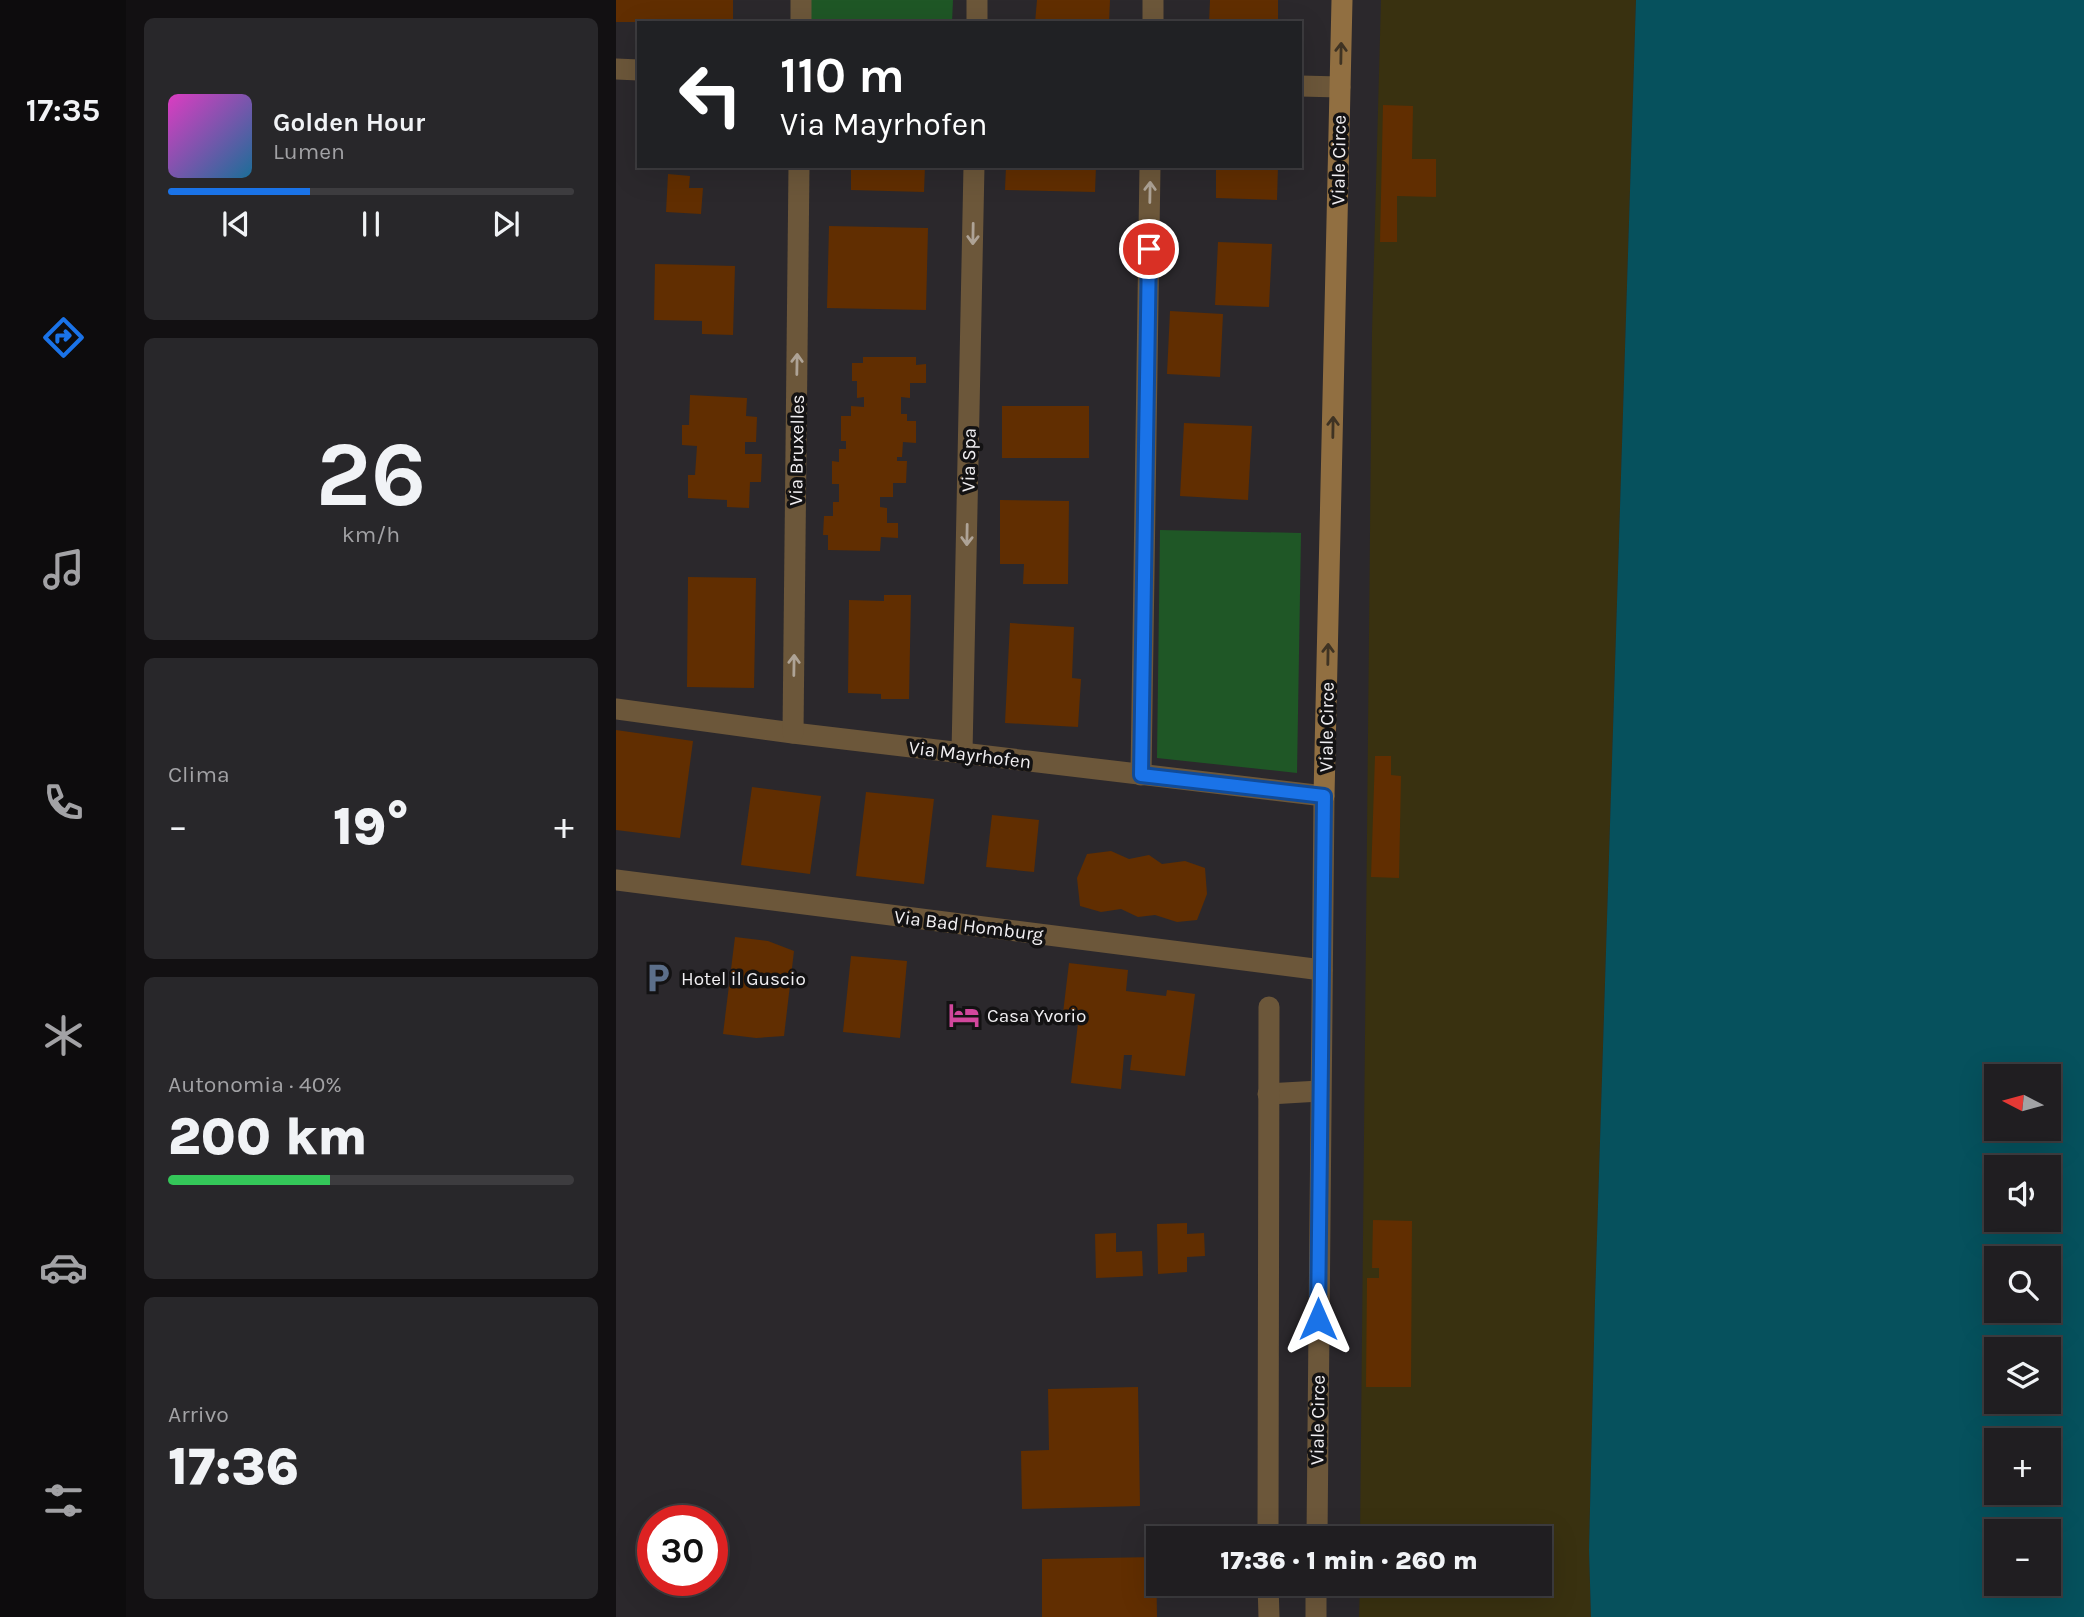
<!DOCTYPE html>
<html lang="it">
<meta charset="utf-8">
<style>
:root{--surface:#201e21;--page:#28272a;--text:#f1f3f6;--muted:#a2a2a5;--line:#3d3c3f;--accent:#1a73e8}
body{margin:0;font-family:Karla,sans-serif;background:var(--page);color:var(--text);height:100vh;display:flex;flex-direction:column;font-size:26px;white-space:nowrap}
*{box-sizing:border-box;margin:0}
p{font-size:23px;color:var(--muted)}
.icon{flex:none;width:38px;height:38px;fill:none;stroke:currentColor;stroke-width:2;stroke-linecap:round;stroke-linejoin:round}
.map{position:relative;flex:1;overflow:hidden}
.panel{display:flex;flex-direction:column;gap:18px;padding:18px;background:#121012;width:490px}
.panel>*{flex:none}
.hud{position:absolute;left:21px;top:21px;width:665px;height:147px;border-radius:0px;box-shadow:0 7px 28px #0002,0 0 0 2px var(--line);background:#202124;color:#fff;overflow:hidden}
.needle{width:46px;rotate:276deg}
.tools{position:absolute;left:1368px;top:1064px;display:grid;gap:14px}
.tools a{display:grid;place-items:center;width:77px;height:77px;border-radius:0px;background:var(--surface);box-shadow:0 7px 28px #0002,0 0 0 2px var(--line);font-size:35px}
.speed{position:absolute;left:21px;top:1505px;display:flex;gap:14px;font-size:35px;font-weight:700;text-align:center}
.speed>*{display:grid;place-content:center;width:91px;height:91px;border-radius:50%;background:var(--surface);box-shadow:0 7px 28px #0002,0 0 0 2px var(--line);line-height:1}
.speed .limit{border:10px solid #d22;background:#fff;color:#111}
.pin{position:absolute;display:grid;place-items:center;width:60px;height:60px;color:#fff;margin:-30px;border:4px solid #fff;border-radius:50%;box-shadow:0 2px 7px #0007}
.me{position:absolute;width:77px;margin:-38px;rotate:0deg;stroke-linejoin:round;filter:drop-shadow(0 0 5px #0008)}
.turn{display:flex;align-items:center;gap:24px;height:147px;padding:0 28px;font-size:32px}
.turn .icon{width:91px;height:91px;stroke-width:2.5}
.turn b{display:block;font-size:49px;line-height:60px}
.big{font-size:52px;font-weight:800;line-height:1.1}
.panel .card{flex:1;display:flex;flex-direction:column;justify-content:center;gap:10px;min-width:0;padding:0 24px;border-radius:10px;background:var(--page)}
.panel .dial{align-items:center;gap:0}
.dial b{font-size:91px;line-height:1}
.song{display:flex;align-items:center;gap:21px}
.cover{width:84px;height:84px;border-radius:10px;background:linear-gradient(135deg,hsl(310 70% 55%),hsl(200 70% 35%))}
.played{height:7px;border-radius:4px;background:linear-gradient(90deg,var(--accent) 35%,var(--line) 35%)}
.keys{display:flex;justify-content:space-around;direction:ltr}
.heat{display:flex;justify-content:space-between;align-items:center;font-size:38px;direction:ltr}
.charge{height:10px;border-radius:5px;background:linear-gradient(90deg,#34c759 40%,var(--line) 0)}
.trip{position:absolute;left:530px;top:1526px;width:406px;height:70px;border-radius:0px;background:var(--surface);box-shadow:0 7px 28px #0002,0 0 0 2px var(--line);font-weight:800;line-height:70px;text-align:center}
main{display:flex;flex:1;min-height:0}
.menu{display:flex;flex-direction:column;width:126px;justify-content:space-around;align-items:center;background:#0d0c0d;color:var(--muted)}
.menu .icon{width:49px;height:49px}
.menu .active{color:var(--accent)}
.menu b{font-size:32px;color:var(--text)}
.map>svg:first-child{display:block}
.green{fill:#1f5726}
.sand{fill:#393110}
.water{fill:#06515d;fill-rule:evenodd}
.building{fill:#612e01}
.lines{fill:none;stroke-linecap:round;stroke-linejoin:round}
.street{stroke:#6c573a;stroke-width:21}
.secondary{stroke:#916f41;stroke-width:21}
.oneway{stroke:#3f3323}
.oneway2{stroke:#aea396}
.route-casing{stroke:#114b97;stroke-width:18}
.route{stroke:#1a73e8;stroke-width:12}
.labels{text-anchor:middle;stroke-width:7;stroke-linejoin:round;paint-order:stroke}
.street-label{font-size:19px;fill:#f1eff2;stroke:#131213}
.poi-label{font-size:19px;fill:#f1eff2;stroke:#131213;text-anchor:start}
</style>
<main>
<nav class="menu">
<b>17:35</b>
<svg class="icon active" aria-label="directions" viewBox="0 0 24 24"><path d="M12 3l9 9-9 9-9-9zM9 14v-3h6M13 9l2 2-2 2"/></svg>
<svg class="icon" aria-label="music" viewBox="0 0 24 24"><path d="M9 18V5l10-2v13"/><circle cx="6" cy="18" r="3"/><circle cx="16" cy="16" r="3"/></svg>
<svg class="icon" aria-label="phone" viewBox="0 0 24 24"><path d="M5 4h4l2 5-3 2q2 4 5 5l2-3 5 2v4C11 20 4 13 5 4z"/></svg>
<svg class="icon" aria-label="climate" viewBox="0 0 24 24"><path d="M12 3v18M4 7l16 10M4 17L20 7"/></svg>
<svg class="icon" aria-label="car" viewBox="0 0 24 24"><path d="M5 17H2v-5l4-1 3-4h7l3 4 3 1v5h-3M9 17h6M6 11h13"/><circle cx="7" cy="17" r="2"/><circle cx="17" cy="17" r="2"/></svg>
<svg class="icon" aria-label="filters" viewBox="0 0 24 24"><path d="M4 7h16M4 17h16"/><circle cx="9" cy="7" r="2"/><circle cx="15" cy="17" r="2"/></svg>
</nav>
<section class="panel">
<div class="card">
<div class="song"><i class="cover"></i><div><b>Golden Hour</b><p>Lumen</p></div></div>
<div class="played"></div>
<div class="keys"><svg class="icon" aria-label="previous" viewBox="0 0 24 24"><path d="M18 5L8 12l10 7zM5 5v14"/></svg><svg class="icon" aria-label="pause" viewBox="0 0 24 24"><path d="M8 5v14M16 5v14"/></svg><svg class="icon" aria-label="next" viewBox="0 0 24 24"><path d="M6 5l10 7-10 7zM19 5v14"/></svg></div>
</div>
<div class="card dial"><b>26</b><p>km/h</p></div>
<div class="card"><p>Clima</p>
<div class="heat"><a>−</a><b class="big">19°</b><a>+</a></div>
</div>
<div class="card"><p>Autonomia · 40%</p><b class="big">200 km</b><div class="charge"></div></div>
<div class="card"><p>Arrivo</p><b class="big">17:36</b></div>
</section>
<div class="map">
<svg width="1468" height="1617" viewBox="0 0 1468 1617">
<rect width="100%" height="100%" fill="#2b282c"/>
<g class="green">
<polygon points="192,0 337,0 336,23 192,23"/>
<polygon points="544,530 685,533 681,773 541,758"/>
</g>
<polygon class="sand" points="765,0 1020,0 979,1300 973,1550 975,1617 743,1617 744,1584 924,1584 924,1538 744,1538 756,332"/>
<path class="water" d="M1020,0H1468V1617H975L973,1550L979,1300ZM1381,1076H1433V1129H1381ZM1381,1167H1433V1220H1381ZM1381,1258H1433V1311H1381ZM1381,1349H1433V1402H1381ZM1381,1440H1433V1493H1381ZM1381,1531H1433V1584H1381Z"/>
<g class="building">
<rect x="0" y="0" width="117" height="22"/>
<polygon points="421,0 494,0 493,23 419,23"/>
<polygon points="594,0 662,0 662,23 593,23"/>
<polygon points="767,105 797,106 796,159 820,159 820,197 781,196 781,242 764,242"/>
<polygon points="235,166 309,166 308,192 235,190"/>
<polygon points="390,166 480,166 479,192 389,190"/>
<polygon points="600,166 662,166 661,200 600,198"/>
<polygon points="52,174 74,176 73,188 87,188 85,214 50,212"/>
<polygon points="213,226 312,228 310,310 211,308"/>
<polygon points="602,242 656,244 653,307 599,305"/>
<polygon points="39,264 119,266 117,335 86,334 86,321 38,320"/>
<polygon points="554,311 607,314 604,377 551,374"/>
<polygon points="247,357 300,357 300,365 310,364 310,383 294,383 294,398 285,397 285,414 291,414 291,421 300,421 300,443 287,442 286,457 281,457 281,461 291,461 290,483 277,483 277,497 264,497 264,507 271,508 271,523 282,523 282,538 265,537 264,551 212,550 212,535 207,535 208,516 217,516 217,502 223,502 223,484 216,484 216,461 223,462 223,449 230,449 230,441 225,441 225,416 235,416 235,406 248,407 248,397 241,398 241,381 236,381 236,363 247,363"/>
<polygon points="74,395 131,398 130,416 141,417 140,442 129,442 129,454 146,454 145,482 134,482 133,508 111,507 111,500 72,498 72,475 79,475 81,446 66,445 66,425 73,425"/>
<rect x="386" y="406" width="87" height="52"/>
<polygon points="568,423 636,426 632,500 564,496"/>
<polygon points="384,500 453,501 452,584 407,584 408,564 384,564"/>
<polygon points="72,577 140,578 138,688 71,687"/>
<polygon points="268,595 295,595 293,699 265,699 265,694 232,693 233,600 268,601"/>
<polygon points="394,623 458,627 456,678 465,679 462,727 389,723"/>
<polygon points="0,730 77,741 64,838 0,830"/>
<polygon points="759,756 775,756 775,775 785,776 783,878 755,877"/>
<polygon points="136,787 205,796 194,874 125,865"/>
<polygon points="250,792 318,799 308,884 240,876"/>
<polygon points="376,815 423,820 418,872 370,867"/>
<polygon points="495,851 513,859 533,855 546,864 569,861 589,868 591,894 581,920 561,922 539,915 522,917 505,909 485,912 464,906 461,878 471,854"/>
<polygon points="119,937 152,941 178,951 168,1036 140,1038 107,1034"/>
<polygon points="235,956 291,961 284,1038 227,1032"/>
<polygon points="453,963 512,970 510,991 550,996 551,990 579,994 569,1076 514,1070 516,1055 508,1055 505,1089 455,1083 463,1015 447,1013"/>
<polygon points="757,1220 796,1221 795,1387 750,1387 751,1278 763,1278 763,1268 756,1268"/>
<polygon points="571,1223 571,1234 588,1233 589,1256 571,1257 571,1272 542,1274 541,1224"/>
<polygon points="500,1233 500,1252 526,1251 527,1276 480,1278 479,1234"/>
<polygon points="522,1387 524,1506 406,1509 405,1451 433,1450 432,1389"/>
<polygon points="540,1557 541,1617 426,1617 426,1559"/>
</g>
<g class="lines">
<g class="street">
<polyline points="185,23 185,0"/>
<polyline points="361,23 361,0"/>
<polyline points="537,23 537,0"/>
<polyline points="0,69 23,70"/>
<polyline points="684,86 724,87"/>
<polyline points="0,709 177,733 708,796 701,1538"/>
<polyline points="177,733 183,166"/>
<polyline points="346,753 358,166"/>
<polyline points="525,775 534,166"/>
<polyline points="0,880 706,970"/>
<polyline points="652,1094 704,1091"/>
<polyline points="652,1538 653,1007"/>
<polyline points="652,1584 653,1617"/>
<polyline points="700,1617 700,1584"/>
</g>
<polyline class="secondary" points="708,796 726,0"/>
</g>
<defs><path id="oneway-shaft" d="M-6 0H5M1.5-3L5.5 0L1.5 3" fill="none" stroke-width="1.6" stroke-linecap="round" stroke-linejoin="round" transform="scale(1.75)"/></defs>
<g class="oneway">
<use href="#oneway-shaft" transform="translate(725 53) rotate(-89)"/>
<use href="#oneway-shaft" transform="translate(717 427) rotate(-89)"/>
<use href="#oneway-shaft" transform="translate(712 654) rotate(-89)"/>
</g>
<g class="oneway2">
<use href="#oneway-shaft" transform="translate(534 192) rotate(-89)"/>
<use href="#oneway-shaft" transform="translate(357 234) rotate(91)"/>
<use href="#oneway-shaft" transform="translate(181 364) rotate(-89)"/>
<use href="#oneway-shaft" transform="translate(351 535) rotate(91)"/>
<use href="#oneway-shaft" transform="translate(178 665) rotate(-89)"/>
</g>
<g class="lines">
<g class="route-casing">
<polyline id="route" points="533,249 525,775 708,796 702,1319"/>
</g>
<use href="#route" class="route"/>
</g>
<defs>
<g id="parking-bare" transform="scale(2.415)"><path d="M-3.5-5.5H1a3.5 3.5 0 0 1 0 7H-1V5.5H-3.5ZM-1-3.4V-.6H.8a1.4 1.4 0 0 0 0-2.8Z" fill="#5c6f8a" stroke="#131213" stroke-width="2.5" paint-order="stroke"/></g>
<g id="hotel-bare" transform="scale(2.415)"><path d="M-6-4.5h1.5V1H6V5H4.5V3h-9V5H-6ZM-4 0a1.8 1.8 0 1 1 3.6 0ZM.5 0V-2.5h3Q6-2.5 6 0Z" fill="#d1479c" stroke="#131213" stroke-width="2.5" paint-order="stroke"/></g>
</defs>
<g fill-rule="evenodd">
<use href="#parking-bare" x="42" y="978"/>
<use href="#hotel-bare" x="348" y="1015"/>
</g>
<g class="labels">
<g class="street-label">
<text transform="translate(722 160) rotate(-89)" y="7">Viale Circe</text>
<text transform="translate(180 450) rotate(-89)" y="7">Via Bruxelles</text>
<text transform="translate(352 460) rotate(-89)" y="7">Via Spa</text>
<text transform="translate(710 727) rotate(-89)" y="7">Viale Circe</text>
<text transform="translate(354 754) rotate(7)" y="7">Via Mayrhofen</text>
<text transform="translate(353 925) rotate(7)" y="7">Via Bad Homburg</text>
<text transform="translate(701 1420) rotate(-89)" y="7">Viale Circe</text>
</g>
<g class="poi-label">
<text x="65" y="985">Hotel il Guscio</text>
<text x="371" y="1022">Casa Yvorio</text>
</g>
</g>
</svg>
<div class="tools">
<a><svg class="needle" viewBox="-14 -14 28 28"><path d="M0-13l5 13h-10z" fill="#e53935"/><path d="M0 13l5-13h-10z" fill="#a2a2a5"/></svg></a>
<a><svg class="icon" aria-label="sound" viewBox="0 0 24 24"><path d="M4 9h4l5-4v14l-5-4H4zM17 9q2 3 0 6"/></svg></a>
<a><svg class="icon" aria-label="search" viewBox="0 0 24 24"><circle cx="10" cy="10" r="6"/><path d="M15 15l6 6"/></svg></a>
<a><svg class="icon" aria-label="layers" viewBox="0 0 24 24"><path d="M12 4l9 5-9 5-9-5zM3 14l9 5 9-5"/></svg></a>
<a>+</a>
<a>−</a>
</div>
<div class="speed"><div class="limit">30</div></div>
<div class="pin" style="left:533px;top:249px;background:#d93025"><svg class="icon" aria-label="arrive" viewBox="0 0 24 24"><path d="M6 21V4h12l-3 4 3 4H6"/></svg></div>
<svg class="me" style="left:702px;top:1319px" viewBox="-20 -20 40 40"><path d="M0-17L14 15 0 8-14 15z" fill="#1a73e8" stroke="#fff" stroke-width="4"/></svg>
<div class="trip">17:36 · 1 min · 260 m</div>
<div class="hud">
<div class="turn"><svg class="icon" aria-label="left" viewBox="0 0 24 24"><path d="M17 20v-9H6M10 6l-5 5 5 5"/></svg><div><b>110 m</b>Via Mayrhofen</div></div>
</div>
</div>
</main>
